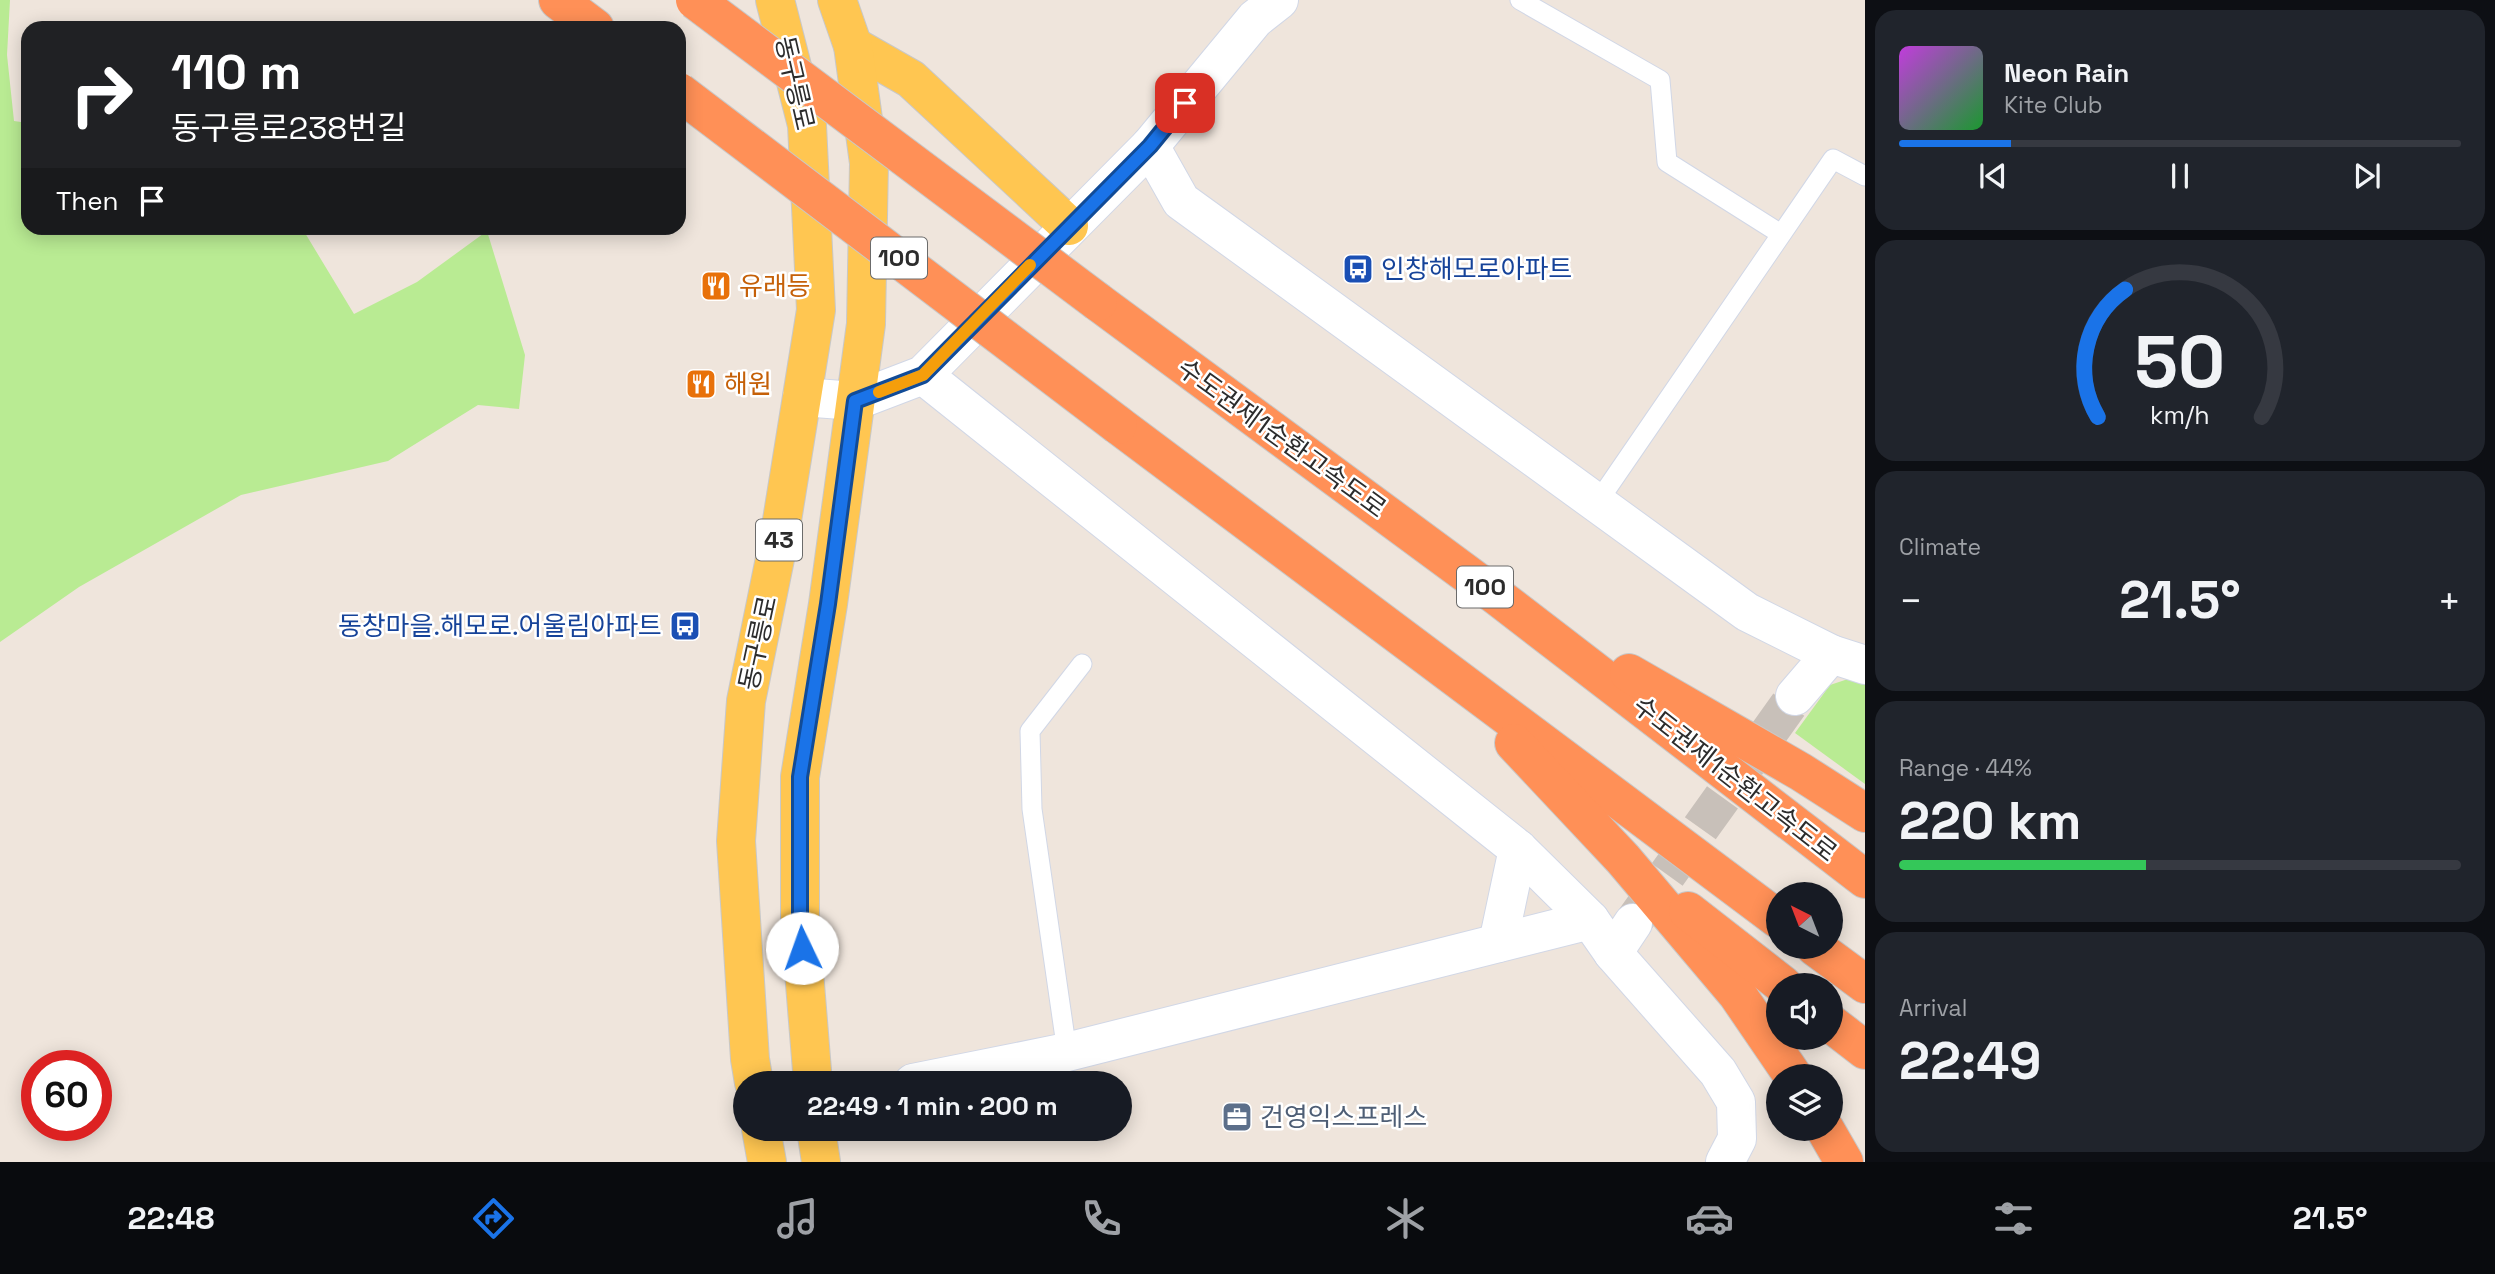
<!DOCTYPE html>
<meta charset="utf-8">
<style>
:root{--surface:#171b24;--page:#20242c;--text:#f1f3f6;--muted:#9ea1a6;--line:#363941;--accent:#1a73e8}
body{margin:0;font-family:"Space Grotesk","Noto Sans KR",sans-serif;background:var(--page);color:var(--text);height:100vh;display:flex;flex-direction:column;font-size:26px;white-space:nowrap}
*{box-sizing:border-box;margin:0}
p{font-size:23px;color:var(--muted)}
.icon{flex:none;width:38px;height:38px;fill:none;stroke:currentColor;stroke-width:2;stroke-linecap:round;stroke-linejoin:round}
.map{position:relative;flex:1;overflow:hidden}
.details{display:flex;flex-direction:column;gap:10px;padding:10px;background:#0d0f14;width:630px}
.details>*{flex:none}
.hud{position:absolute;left:21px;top:21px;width:665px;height:214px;border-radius:21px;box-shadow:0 4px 18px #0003;background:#202124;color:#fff;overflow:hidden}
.needle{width:46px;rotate:318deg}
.buttons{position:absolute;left:1766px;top:882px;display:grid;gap:14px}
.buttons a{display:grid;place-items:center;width:77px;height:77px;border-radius:50%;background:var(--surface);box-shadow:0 4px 18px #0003;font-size:35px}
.speed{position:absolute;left:21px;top:1050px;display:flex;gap:14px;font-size:35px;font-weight:700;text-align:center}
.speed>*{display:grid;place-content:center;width:91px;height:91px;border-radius:50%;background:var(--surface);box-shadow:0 4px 18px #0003;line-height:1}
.speed .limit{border:10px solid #d22;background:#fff;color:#111}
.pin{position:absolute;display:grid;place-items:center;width:60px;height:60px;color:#fff;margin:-30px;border-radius:14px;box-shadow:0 4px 10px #0006}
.me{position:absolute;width:77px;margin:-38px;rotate:357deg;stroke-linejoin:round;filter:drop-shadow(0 0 5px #0008)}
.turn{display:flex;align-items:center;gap:24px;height:147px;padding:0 35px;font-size:32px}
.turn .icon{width:91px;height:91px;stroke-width:2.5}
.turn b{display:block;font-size:49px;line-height:60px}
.then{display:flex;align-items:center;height:66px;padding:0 35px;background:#0003;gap:14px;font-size:26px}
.big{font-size:52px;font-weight:600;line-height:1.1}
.details .card{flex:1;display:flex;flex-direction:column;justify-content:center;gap:10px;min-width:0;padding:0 24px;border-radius:21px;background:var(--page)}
.details .dial{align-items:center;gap:0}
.dial svg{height:182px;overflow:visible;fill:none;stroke:var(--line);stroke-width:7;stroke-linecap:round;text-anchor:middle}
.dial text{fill:var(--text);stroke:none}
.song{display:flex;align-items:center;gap:21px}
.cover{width:84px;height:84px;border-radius:10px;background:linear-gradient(135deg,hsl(290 70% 55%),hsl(130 70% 35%))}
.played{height:7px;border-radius:4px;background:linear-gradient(90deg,var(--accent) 20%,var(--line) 20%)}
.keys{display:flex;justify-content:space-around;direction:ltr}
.heat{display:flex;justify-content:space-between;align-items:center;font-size:38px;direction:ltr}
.charge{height:10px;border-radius:5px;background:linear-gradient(90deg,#34c759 44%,var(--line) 0)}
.trip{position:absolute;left:733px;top:1071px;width:399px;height:70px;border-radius:35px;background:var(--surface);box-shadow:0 4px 18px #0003;font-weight:600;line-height:70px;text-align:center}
.tab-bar{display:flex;height:112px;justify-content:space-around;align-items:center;background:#090b0e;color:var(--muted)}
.tab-bar .icon{width:49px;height:49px}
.tab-bar .current{color:var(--accent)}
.tab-bar b{font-size:32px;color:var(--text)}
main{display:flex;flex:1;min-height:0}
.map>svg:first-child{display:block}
.green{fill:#b9eb93}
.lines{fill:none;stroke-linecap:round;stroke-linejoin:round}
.minor-tunnel{stroke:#c8c0b9;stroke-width:38;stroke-dasharray:38 19;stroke-linecap:butt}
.service-casing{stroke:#d1d7e6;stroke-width:21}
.minor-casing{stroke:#d1d7e6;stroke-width:40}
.tertiary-casing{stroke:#d1d7e6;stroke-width:40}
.primary-casing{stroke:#c8c8c8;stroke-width:40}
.motorway-casing{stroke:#c8c8c8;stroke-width:40}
.service{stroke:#fff;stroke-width:19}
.minor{stroke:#fff;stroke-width:38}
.tertiary{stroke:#fff;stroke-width:38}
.primary{stroke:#ffc651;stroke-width:38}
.motorway{stroke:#ff9057;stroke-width:38}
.motorway-bridge-casing{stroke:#c8c8c8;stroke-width:40;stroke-linecap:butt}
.motorway-bridge{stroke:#ff9057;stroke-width:38}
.route-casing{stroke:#114b97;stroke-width:18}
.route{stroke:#1a73e8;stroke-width:12}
.slow{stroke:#f59e0b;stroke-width:12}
.labels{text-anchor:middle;stroke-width:5;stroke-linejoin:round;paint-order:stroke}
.shield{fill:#fff;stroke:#6b6b6b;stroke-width:2}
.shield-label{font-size:24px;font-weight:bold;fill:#2c2c2c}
.street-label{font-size:26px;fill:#2c2c2c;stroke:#fff}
.transit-label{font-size:26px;fill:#164399;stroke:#fff;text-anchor:start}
.food-label{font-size:26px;fill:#c56008;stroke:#fff;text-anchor:start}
.service-label{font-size:26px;fill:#4e5e75;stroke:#fff;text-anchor:start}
</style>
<main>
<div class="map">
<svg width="1865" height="1162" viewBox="0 0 1865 1162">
<rect width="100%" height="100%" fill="#efe5dc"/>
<g class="green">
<polygon points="0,0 10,0 7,55 14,121 28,123 28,228 302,228 354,314 417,282 487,231 525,355 519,409 478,405 388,461 241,495 79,587 0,642"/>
<polygon points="1848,679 1865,680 1865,784 1795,733 1830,685"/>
</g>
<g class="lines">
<polyline class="minor-tunnel" points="1634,921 1795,696"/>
<g class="service-casing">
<g id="service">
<polyline points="1520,0 1660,80 1667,162 1781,234"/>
<polyline points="1597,503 1833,159 1865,176"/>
<polyline points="1067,1052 1032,809 1030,731 1082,664"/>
</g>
</g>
<g class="minor-casing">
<g id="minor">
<polyline points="1150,146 1181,201 1747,612 1831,654"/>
<polyline points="923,375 1518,849 1590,920 1613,953"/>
<polyline points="1795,696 1831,654 1865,665"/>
<polyline points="1633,923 1613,953 1718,1072 1736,1102 1737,1139 1725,1162"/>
<polyline points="1498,943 1518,849"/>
<polyline points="913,1083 1067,1052 1590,920"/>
</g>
</g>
<g class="tertiary-casing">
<polyline id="tertiary" points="802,397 855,401 923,375 1150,146 1255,19 1279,0"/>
</g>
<g class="primary-casing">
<g id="primary">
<polyline points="853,46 911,79 1069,226"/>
<polyline points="754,1083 750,1059 736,841 746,701 779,539 816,310 807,125 775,0"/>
<polyline points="813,1083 800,922 800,777 828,604 866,324 869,163 853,46 837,0"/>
<polyline points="761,1129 767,1162"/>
<polyline points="816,1129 821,1162"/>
</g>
</g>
<g class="motorway-casing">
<g id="motorway">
<polyline points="558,0 595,28"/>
<polyline points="1098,302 1498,597 1865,879"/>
<polyline points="1118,425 1778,919"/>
<polyline points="1629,673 1801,772 1865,813"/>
<polyline points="1514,743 1623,859 1737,994 1793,1076"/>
<polyline points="1688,911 1783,985"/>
<polyline points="1815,947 1865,984"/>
<polyline points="1830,1023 1865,1050"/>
<polyline points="1825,1129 1844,1162"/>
</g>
</g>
<use href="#service" class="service"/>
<use href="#minor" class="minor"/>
<use href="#tertiary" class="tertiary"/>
<use href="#primary" class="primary"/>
<use href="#motorway" class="motorway"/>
<g class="motorway-bridge-casing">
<g id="motorway-bridge">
<polyline points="695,0 1098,302"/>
<polyline points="679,92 1118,425"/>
</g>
</g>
<use href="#motorway-bridge" class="motorway-bridge"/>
</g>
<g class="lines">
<g class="route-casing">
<polyline id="route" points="802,948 800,922 800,777 828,604 855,401 923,375 1150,146 1185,103"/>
</g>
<use href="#route" class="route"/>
<polyline class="slow" points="879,392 923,375 1030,265"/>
</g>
<defs>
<g id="bus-square" transform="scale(1.575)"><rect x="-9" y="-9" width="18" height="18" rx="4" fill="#1a4fb4" stroke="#fff"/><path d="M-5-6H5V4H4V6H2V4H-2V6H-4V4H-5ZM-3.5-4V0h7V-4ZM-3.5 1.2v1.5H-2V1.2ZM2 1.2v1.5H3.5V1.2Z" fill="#fff"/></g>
<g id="restaurant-square" transform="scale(1.575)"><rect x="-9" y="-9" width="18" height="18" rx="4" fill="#e8710a" stroke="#fff"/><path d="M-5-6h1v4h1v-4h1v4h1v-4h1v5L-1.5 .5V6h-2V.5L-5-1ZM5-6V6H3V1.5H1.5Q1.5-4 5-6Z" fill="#fff"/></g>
<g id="office-square" transform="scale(1.575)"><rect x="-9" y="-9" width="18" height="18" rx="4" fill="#5c6f8a" stroke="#fff"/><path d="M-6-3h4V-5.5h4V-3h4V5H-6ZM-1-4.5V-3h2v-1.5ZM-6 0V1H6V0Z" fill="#fff"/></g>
</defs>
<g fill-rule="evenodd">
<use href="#bus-square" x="1358" y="269"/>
<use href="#restaurant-square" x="716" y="286"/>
<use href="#restaurant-square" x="701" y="384"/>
<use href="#bus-square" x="685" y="626"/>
<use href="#office-square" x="1237" y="1117"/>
</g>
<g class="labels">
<g class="shield">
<rect x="871" y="237.5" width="56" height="41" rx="5"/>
<rect x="756" y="519.5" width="46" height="41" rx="5"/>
<rect x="1457" y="566.5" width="56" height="41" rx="5"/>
</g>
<g class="shield-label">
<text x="899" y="266">100</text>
<text x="779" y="548">43</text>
<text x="1485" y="595">100</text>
</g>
<g class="street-label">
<text transform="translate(795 83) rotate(77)" y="9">동구릉로</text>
<text transform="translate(1282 438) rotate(36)" y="9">수도권제1순환고속도로</text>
<text transform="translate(758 643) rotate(-78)" y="9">동구릉로</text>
<text transform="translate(1735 779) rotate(38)" y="9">수도권제1순환고속도로</text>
</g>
<g class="transit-label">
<text x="1381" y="278">인창해모로아파트</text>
<text x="662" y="635" text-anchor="end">동창마을.해모로.어울림아파트</text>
</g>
<g class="food-label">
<text x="739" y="295">유래등</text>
<text x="724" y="393">해원</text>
</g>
<g class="service-label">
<text x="1260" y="1126">건영익스프레스</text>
</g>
</g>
</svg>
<div class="buttons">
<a><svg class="needle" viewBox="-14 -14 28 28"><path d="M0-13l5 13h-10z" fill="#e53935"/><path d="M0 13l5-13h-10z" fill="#9ea1a6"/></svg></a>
<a><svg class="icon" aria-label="sound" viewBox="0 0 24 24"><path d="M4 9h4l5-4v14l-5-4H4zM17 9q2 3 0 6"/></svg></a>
<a><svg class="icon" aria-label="layers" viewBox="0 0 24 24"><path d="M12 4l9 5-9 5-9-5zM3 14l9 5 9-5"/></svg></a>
</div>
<div class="speed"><div class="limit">60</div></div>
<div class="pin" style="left:1185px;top:103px;background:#d93025"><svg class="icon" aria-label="arrive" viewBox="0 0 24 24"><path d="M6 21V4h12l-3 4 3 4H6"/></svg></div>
<svg class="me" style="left:802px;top:948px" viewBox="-20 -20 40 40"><circle r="19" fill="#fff"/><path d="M0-13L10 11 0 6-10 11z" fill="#1a73e8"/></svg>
<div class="trip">22:49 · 1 min · 200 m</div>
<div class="hud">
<div class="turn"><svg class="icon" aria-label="right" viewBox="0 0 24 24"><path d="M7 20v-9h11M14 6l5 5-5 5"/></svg><div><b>110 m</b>동구릉로238번길</div></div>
<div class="then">Then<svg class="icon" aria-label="arrive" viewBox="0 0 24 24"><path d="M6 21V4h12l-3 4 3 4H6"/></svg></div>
</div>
</div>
<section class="details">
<div class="card">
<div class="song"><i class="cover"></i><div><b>Neon Rain</b><p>Kite Club</p></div></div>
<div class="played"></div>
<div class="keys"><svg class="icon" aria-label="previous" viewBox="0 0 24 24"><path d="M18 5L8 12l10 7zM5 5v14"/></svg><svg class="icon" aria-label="pause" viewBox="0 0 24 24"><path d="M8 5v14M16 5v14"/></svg><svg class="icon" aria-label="next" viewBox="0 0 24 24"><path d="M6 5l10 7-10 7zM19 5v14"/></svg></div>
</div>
<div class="card dial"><svg viewBox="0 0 100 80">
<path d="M14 69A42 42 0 1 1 86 69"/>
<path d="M14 69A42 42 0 0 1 26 13" stroke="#1a73e8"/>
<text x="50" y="56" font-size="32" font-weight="700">50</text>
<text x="50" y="72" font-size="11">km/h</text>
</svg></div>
<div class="card"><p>Climate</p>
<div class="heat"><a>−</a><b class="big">21.5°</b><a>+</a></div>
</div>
<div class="card"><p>Range · 44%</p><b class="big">220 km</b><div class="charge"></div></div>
<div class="card"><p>Arrival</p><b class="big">22:49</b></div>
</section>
</main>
<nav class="tab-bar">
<b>22:48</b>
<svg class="icon current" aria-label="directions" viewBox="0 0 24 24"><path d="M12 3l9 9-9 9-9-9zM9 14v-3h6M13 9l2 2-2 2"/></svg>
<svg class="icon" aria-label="music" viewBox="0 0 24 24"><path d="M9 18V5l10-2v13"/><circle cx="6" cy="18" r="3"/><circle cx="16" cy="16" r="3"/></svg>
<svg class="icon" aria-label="phone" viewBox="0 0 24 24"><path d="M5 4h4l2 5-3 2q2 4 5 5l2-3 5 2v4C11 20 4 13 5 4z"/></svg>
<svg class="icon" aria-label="climate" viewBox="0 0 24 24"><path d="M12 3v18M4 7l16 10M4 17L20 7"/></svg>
<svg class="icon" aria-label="car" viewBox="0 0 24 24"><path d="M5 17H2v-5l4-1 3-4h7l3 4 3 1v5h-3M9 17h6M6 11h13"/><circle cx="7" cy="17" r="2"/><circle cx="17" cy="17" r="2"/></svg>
<svg class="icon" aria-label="filters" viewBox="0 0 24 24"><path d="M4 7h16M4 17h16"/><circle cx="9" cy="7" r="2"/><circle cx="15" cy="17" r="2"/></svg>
<b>21.5°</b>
</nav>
